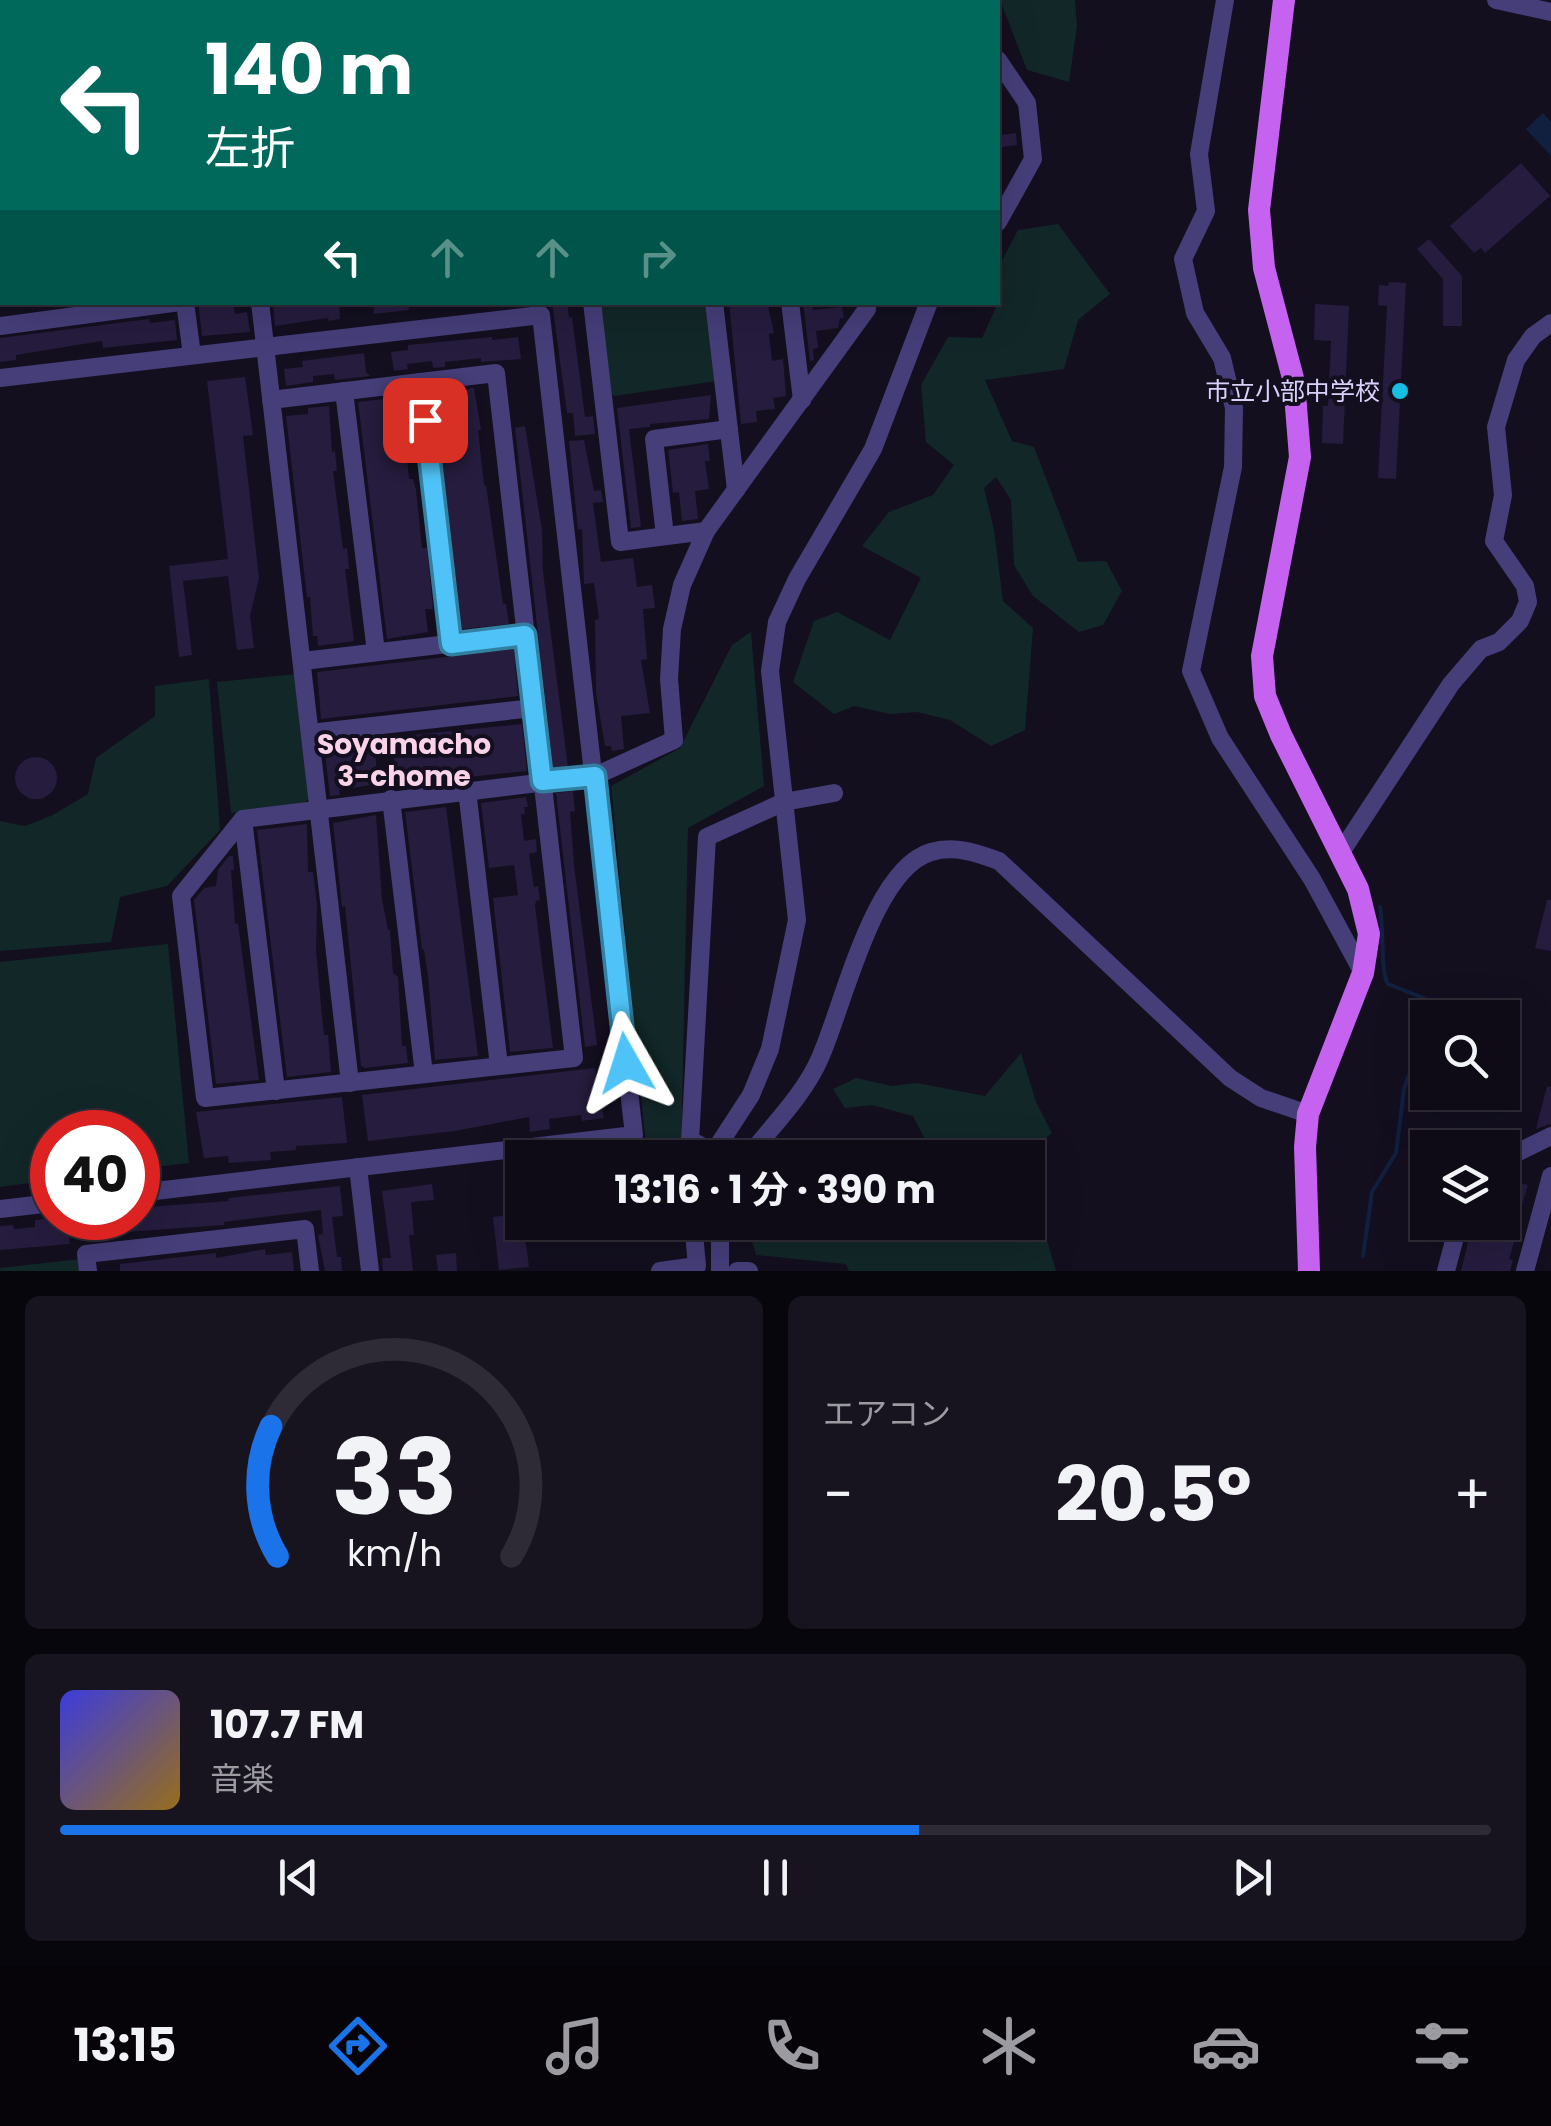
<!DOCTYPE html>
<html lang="ja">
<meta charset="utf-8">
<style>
:root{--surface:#0e0b17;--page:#171420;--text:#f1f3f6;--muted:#9b9ba1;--line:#2e2b36;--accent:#1a73e8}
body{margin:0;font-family:Poppins,"Noto Sans JP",sans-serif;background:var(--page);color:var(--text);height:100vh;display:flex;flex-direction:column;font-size:38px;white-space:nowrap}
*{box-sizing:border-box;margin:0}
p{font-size:32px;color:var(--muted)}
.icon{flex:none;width:55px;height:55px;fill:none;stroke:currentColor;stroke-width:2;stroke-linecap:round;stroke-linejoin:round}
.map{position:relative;height:1271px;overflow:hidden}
.panel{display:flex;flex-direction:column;gap:25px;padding:25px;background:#08060d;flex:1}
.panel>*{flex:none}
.guide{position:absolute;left:0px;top:0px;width:1000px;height:305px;box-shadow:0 10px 40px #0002,0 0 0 2px var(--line);background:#00695c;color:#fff;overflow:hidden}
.tools{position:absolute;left:1410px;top:1000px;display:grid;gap:20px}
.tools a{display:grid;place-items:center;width:110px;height:110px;border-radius:0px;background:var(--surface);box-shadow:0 10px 40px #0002,0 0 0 2px var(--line);font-size:50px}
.speed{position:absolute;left:30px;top:1110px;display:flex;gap:20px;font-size:50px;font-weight:700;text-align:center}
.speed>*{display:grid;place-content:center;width:130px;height:130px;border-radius:50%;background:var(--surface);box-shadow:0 10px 40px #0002,0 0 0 2px var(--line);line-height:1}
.speed .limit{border:15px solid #d22;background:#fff;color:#111}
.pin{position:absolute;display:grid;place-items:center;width:85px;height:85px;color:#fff;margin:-42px;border-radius:20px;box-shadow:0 5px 15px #0006}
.me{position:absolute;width:110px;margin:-55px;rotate:354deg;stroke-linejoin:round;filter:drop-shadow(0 0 8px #0008)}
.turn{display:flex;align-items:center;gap:35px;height:210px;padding:0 40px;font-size:45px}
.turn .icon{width:130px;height:130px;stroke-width:2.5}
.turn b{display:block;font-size:70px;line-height:85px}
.lanes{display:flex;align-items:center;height:95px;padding:0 40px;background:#0003;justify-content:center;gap:50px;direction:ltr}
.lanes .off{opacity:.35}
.big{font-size:75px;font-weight:700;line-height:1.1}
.panel .widget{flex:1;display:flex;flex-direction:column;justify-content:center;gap:15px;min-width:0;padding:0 35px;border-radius:15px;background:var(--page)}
.panel .dial{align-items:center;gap:0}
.dial svg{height:260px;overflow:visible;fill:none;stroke:var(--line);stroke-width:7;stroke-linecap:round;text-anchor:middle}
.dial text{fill:var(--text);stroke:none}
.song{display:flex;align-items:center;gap:30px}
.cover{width:120px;height:120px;border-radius:15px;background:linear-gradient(135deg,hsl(240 70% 55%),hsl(40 70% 35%))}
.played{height:10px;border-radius:5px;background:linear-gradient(90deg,var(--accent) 60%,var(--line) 60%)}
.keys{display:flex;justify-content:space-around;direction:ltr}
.heat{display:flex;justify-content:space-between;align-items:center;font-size:55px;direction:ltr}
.panel .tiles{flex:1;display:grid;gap:25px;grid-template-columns:1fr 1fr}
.widget:last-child{grid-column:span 2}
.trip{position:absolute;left:505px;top:1140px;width:540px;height:100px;border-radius:0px;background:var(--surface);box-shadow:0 10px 40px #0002,0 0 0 2px var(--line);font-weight:700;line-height:100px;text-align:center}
.dock{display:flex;height:160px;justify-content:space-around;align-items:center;background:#060409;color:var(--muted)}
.dock .icon{width:70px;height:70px}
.dock .active{color:var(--accent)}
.dock b{font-size:45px;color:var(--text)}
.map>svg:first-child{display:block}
.green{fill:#122728}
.water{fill:#122040}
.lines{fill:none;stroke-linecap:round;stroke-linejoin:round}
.stream{stroke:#122040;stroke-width:4}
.building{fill:#261c3e}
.minor{stroke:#453e79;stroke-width:18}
.major{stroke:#c662f0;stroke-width:22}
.route-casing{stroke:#337fa1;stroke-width:25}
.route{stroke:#4fc3f7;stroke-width:18}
.poi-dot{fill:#16bee2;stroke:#130f1f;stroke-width:4}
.labels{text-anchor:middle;stroke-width:8;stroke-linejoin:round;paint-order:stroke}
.poi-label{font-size:25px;fill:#d9d1fb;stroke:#130f1f;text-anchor:end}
.neighbourhood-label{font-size:28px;font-weight:bold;fill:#fbd3e9;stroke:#130f1f}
</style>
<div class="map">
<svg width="1551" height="1271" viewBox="0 0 1551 1271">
<rect width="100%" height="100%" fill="#130f1f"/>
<g class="green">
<polygon points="1000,0 1075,0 1077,26 1069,82 1027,70"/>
<polygon points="1058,224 1110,294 1078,320 1064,369 985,380 1012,441 1034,447 1078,562 1106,561 1122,591 1103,625 1079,632 1033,596 1014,565 1011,500 996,477 984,488 994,530 1003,601 1033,628 1025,730 991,746 950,720 917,712 890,714 854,706 834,714 793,682 814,621 837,612 890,640 921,578 862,546 889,512 933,495 954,465 926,442 921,385 948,337 982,338 997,305 998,268 1018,230"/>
<polygon points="597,303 708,303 717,381 614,396 607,390"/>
<polygon points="751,632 764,786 688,828 681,1157 647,1157 611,786 680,748 732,645"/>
<polygon points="296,674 311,795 304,804 231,813 217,682"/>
<polygon points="209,679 220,830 167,886 120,897 111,942 0,951 0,821 25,826 53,815 88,794 96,758 155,716 155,686"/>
<polygon points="168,944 189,1163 138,1169 138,1132 52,1132 52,1180 0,1187 0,962"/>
<polygon points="1021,1053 1036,1102 1052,1133 1022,1157 934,1157 913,1116 872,1105 845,1108 833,1089 856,1078 892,1086 917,1083 985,1096"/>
<polygon points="1028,1175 1056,1271 849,1271 846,1264 756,1255 747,1223 1028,1222"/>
<polygon points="81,1259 83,1271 0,1271 0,1268"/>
</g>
<polygon class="water" points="1543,113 1551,122 1551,156 1526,129"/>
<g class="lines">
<g class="stream">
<path d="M1380,907C1384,927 1380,971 1388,984L1436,1003L1443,1018"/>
<polyline points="1363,1256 1372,1192 1396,1153 1404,1089 1412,1066 1428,1049"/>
</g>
</g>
<g class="building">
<polygon points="1016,133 1017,145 1002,147 1000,135"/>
<polygon points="1521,163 1550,196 1485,253 1481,248 1474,253 1450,226"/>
<polygon points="1429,239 1462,276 1462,326 1443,326 1443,279 1417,249"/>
<polygon points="1389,282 1406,283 1396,479 1378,478 1387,306 1378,305 1379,285 1388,286"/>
<polygon points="198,302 233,302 235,314 247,312 250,332 202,336"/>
<polygon points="297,302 339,302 340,319 329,321 328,318 275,326 273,305"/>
<polygon points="373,302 408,302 409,310 374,314"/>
<polygon points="552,302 567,302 569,318 572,317 585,417 593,416 595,434 575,436 573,413 567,413"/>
<polygon points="729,302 767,302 774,333 769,334 772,361 783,359 786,396 773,398 775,409 756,411 757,422 741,424"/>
<polygon points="803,302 812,302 813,310 842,307 844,318 840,318 838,328 816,331 818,348 813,349 814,360 810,361"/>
<polygon points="1315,304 1349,306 1343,444 1322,443 1323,406 1328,406 1331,341 1314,340"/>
<polygon points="149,319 150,323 175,320 177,340 103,348 102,341 16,355 16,360 0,362 0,338"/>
<polygon points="492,337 492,340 518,337 521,359 481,362 481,358 445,362 445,367 433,368 432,361 407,364 408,369 394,371 391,352 408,350 408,345"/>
<polygon points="364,353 366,372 370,376 335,380 334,374 313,376 313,382 286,386 284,369 303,367 302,361"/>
<polygon points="245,377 253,435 243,436 259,578 250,616 254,648 237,650 228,576 183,581 192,655 179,657 169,566 228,559 207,381"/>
<polygon points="474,388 481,430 478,430 484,485 486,485 503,604 506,604 509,624 462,629 434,393"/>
<polygon points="711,395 709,419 650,424 650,427 629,429 641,527 631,528 617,408"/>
<polygon points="401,397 409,479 413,479 416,490 422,548 427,548 433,609 425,609 428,632 387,639 358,402"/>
<polygon points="329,406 332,452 335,451 337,471 333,471 343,549 347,548 349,569 345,569 354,641 318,646 317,636 313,636 310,597 307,597 286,416 308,414 308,408"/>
<polygon points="525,426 542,530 543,572 568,767 553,768 515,428"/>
<polygon points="584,440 594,491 601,490 603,502 593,503 601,562 633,558 637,587 652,585 655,608 643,609 647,659 641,660 650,713 621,716 624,749 612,751 611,746 605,746 596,693 595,620 599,619 594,583 584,584 582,529 578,530 569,441"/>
<polygon points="708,444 710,461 705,461 709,489 695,491 698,519 682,521 679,492 673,493 668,450"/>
<polygon points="514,649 518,696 321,719 317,672"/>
<polygon points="522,724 527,771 398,784 391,737"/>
<polygon points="380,738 380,741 374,741 378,784 339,790 340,795 330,796 324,744"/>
<circle cx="36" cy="778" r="21"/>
<polygon points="573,791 575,811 570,812 574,865 597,1045 585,1047 556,793"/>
<polygon points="526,797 528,807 524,807 525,814 521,814 524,841 536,839 537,852 529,854 534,887 538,886 540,900 536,901 535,906 553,1048 510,1052 493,898 518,895 514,865 489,868 481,803"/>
<polygon points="446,807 478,1056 435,1060 428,976 424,950 422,949 405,812"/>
<polygon points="376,815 382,899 388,930 390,930 393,973 398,977 402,1046 406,1046 408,1063 365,1068 361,1066 345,906 342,907 333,823"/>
<polygon points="307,824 308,872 313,872 317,905 316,950 321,1006 324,1035 328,1035 331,1072 287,1077 257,830"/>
<polygon points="229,856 233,856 234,870 231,870 235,924 238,923 259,1080 216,1084 194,900 204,888 216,886 218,870"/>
<polygon points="1547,900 1551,900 1551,951 1535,948"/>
<polygon points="595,1068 604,1118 582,1121 581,1115 549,1119 550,1129 530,1132 529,1117 455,1131 368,1141 362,1095"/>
<polygon points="1547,1086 1551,1087 1551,1124 1536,1129"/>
<polygon points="342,1097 347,1143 296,1146 296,1150 270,1152 271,1160 229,1163 228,1156 204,1158 196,1112"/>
<polygon points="1511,1180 1528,1185 1515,1228 1518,1229 1509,1259 1513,1260 1510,1271 1461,1271 1473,1222 1502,1222 1502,1209"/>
<polygon points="432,1184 434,1200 411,1202 414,1235 409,1235 413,1271 383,1271 382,1258 391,1258 382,1191"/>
<polygon points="340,1186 343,1216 332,1217 337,1257 341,1257 342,1271 325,1271 318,1235 323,1234 321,1210 224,1222 224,1225 69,1236 70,1244 0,1250 0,1226 13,1225 14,1229 35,1227 35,1220 46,1219 47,1223 88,1218 138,1218 138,1210 160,1206 229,1201 228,1198"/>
<polygon points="522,1213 529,1267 499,1270 493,1217"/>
<polygon points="265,1249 266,1255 292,1252 294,1271 120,1271 120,1264 216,1253 216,1258"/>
<polygon points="456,1253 457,1271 438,1271 436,1255"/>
</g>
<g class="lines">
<g class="minor">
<polyline points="111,0 129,2"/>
<polyline points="221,0 222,2"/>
<polyline points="302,0 302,2"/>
<polyline points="678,0 679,2"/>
<polyline points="755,0 755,2"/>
<polyline points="829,0 836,2"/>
<polyline points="1225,0 1199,154 1206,211 1183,259 1195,313 1222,358 1234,408 1233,467 1191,671 1220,738 1312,879 1363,973"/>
<polyline points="1496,0 1551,12"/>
<polyline points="12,2 33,0"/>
<polyline points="998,60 1027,103 1033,159 998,222"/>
<polyline points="0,61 2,82"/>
<polyline points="185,302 192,355"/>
<polyline points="260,302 350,1083"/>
<polyline points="592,302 620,542 706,531"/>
<polyline points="714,302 736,490"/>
<polyline points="790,302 802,400"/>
<polyline points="0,326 180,302"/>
<polyline points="0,378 541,315 634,1135 138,1193"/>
<polyline points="420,382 451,643"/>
<polyline points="344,391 376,652"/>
<path d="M271,400L496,373C521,601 547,829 574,1058L205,1098L181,896L243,819L595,776L674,740L669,679L672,629L682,585L706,531L867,309L866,302"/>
<polyline points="665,536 654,439 729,429"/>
<polyline points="303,661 525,635"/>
<polyline points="310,733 533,708"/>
<polyline points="467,790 499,1066"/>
<polyline points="391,799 424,1074"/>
<polyline points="243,819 276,1091"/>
<polyline points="1341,852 1451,684 1481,649 1499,642 1520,621 1528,602 1525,586 1494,541 1503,495 1496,427 1516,360 1533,336 1551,323"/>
<polyline points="713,1152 690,1140 707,837 784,802 834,793"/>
<polyline points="710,1158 751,1095 770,1049 797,920 770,671 777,622 797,579 873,449 929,302"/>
<path d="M747,1158C772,1126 804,1095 820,1058C844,1004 873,869 931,852C955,845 977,853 999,861L1230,1078L1261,1098L1308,1114"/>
<polyline points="1502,1160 1551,1136"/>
<polyline points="358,1167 370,1271"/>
<polyline points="0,1209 52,1203"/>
<polyline points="88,1271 86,1254 305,1229 310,1271"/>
<polyline points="660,1271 697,1266 693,1222"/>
<polyline points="720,1271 720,1222"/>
<polyline points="737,1271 749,1271"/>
<polyline points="1446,1271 1459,1222"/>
<polyline points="1525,1271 1551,1176"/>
</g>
<polyline class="major" points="1284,0 1259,210 1264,268 1294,382 1300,457 1262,656 1265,696 1281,735 1358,889 1369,934 1363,973 1308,1114 1305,1147 1309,1271"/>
</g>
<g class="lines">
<g class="route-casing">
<polyline id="route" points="425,420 451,644 525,635 542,781 595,776 626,1063"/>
</g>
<use href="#route" class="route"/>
</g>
<circle class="poi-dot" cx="1400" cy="391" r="10"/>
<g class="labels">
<g class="poi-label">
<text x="1380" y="400">市立小部中学校</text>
</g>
<g class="neighbourhood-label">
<text x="404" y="754">Soyamacho<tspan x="404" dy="32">3-chome</tspan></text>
</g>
</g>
</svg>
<div class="tools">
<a><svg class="icon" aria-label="search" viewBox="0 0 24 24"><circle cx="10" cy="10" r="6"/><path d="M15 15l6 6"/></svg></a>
<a><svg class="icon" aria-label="layers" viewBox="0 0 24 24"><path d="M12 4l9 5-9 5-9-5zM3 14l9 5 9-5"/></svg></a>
</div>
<div class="speed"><div class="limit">40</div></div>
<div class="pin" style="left:425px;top:420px;background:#d93025"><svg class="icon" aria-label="arrive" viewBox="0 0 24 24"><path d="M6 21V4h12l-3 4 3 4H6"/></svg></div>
<svg class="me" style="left:626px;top:1063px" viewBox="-20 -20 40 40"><path d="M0-17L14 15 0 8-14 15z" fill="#4fc3f7" stroke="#fff" stroke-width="4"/></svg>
<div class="trip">13:16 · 1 分 · 390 m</div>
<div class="guide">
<div class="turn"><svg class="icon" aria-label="left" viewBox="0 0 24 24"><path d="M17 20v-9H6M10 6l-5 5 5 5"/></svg><div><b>140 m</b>左折</div></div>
<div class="lanes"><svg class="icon" aria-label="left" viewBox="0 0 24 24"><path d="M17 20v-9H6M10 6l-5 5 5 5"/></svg><svg class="icon off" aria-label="ahead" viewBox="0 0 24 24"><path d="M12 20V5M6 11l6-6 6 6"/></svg><svg class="icon off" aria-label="ahead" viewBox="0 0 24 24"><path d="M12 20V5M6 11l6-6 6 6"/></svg><svg class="icon off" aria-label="right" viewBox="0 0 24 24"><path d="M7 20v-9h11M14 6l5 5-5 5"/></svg></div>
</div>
</div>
<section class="panel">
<div class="tiles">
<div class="widget dial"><svg viewBox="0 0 100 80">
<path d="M14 69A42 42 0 1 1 86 69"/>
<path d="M14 69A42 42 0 0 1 12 29" stroke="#1a73e8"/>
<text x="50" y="56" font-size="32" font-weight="700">33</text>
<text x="50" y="72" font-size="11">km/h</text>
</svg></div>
<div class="widget"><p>エアコン</p>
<div class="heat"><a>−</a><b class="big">20.5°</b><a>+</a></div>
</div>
<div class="widget">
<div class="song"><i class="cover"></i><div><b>107.7 FM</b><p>音楽</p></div></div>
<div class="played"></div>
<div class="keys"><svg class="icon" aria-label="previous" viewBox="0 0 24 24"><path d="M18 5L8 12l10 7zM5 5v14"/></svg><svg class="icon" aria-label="pause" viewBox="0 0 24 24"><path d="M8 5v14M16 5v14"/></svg><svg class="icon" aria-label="next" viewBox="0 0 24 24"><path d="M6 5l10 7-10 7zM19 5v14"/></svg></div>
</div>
</div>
</section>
<nav class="dock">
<b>13:15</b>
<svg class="icon active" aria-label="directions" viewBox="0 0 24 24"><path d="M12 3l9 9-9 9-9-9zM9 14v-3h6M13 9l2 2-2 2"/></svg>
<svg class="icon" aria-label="music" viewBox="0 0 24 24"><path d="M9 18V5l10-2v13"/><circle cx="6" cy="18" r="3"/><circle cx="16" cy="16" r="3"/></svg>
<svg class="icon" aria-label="phone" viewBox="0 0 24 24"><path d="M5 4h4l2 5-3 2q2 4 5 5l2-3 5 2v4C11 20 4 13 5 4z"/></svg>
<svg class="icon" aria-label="climate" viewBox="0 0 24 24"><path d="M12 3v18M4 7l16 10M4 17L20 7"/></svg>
<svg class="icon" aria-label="car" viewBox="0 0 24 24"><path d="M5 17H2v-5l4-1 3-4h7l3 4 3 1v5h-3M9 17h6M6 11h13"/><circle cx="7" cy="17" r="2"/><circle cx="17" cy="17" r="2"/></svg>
<svg class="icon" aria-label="filters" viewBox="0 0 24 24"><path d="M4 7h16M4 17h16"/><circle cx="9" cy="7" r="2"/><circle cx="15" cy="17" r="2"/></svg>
</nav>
